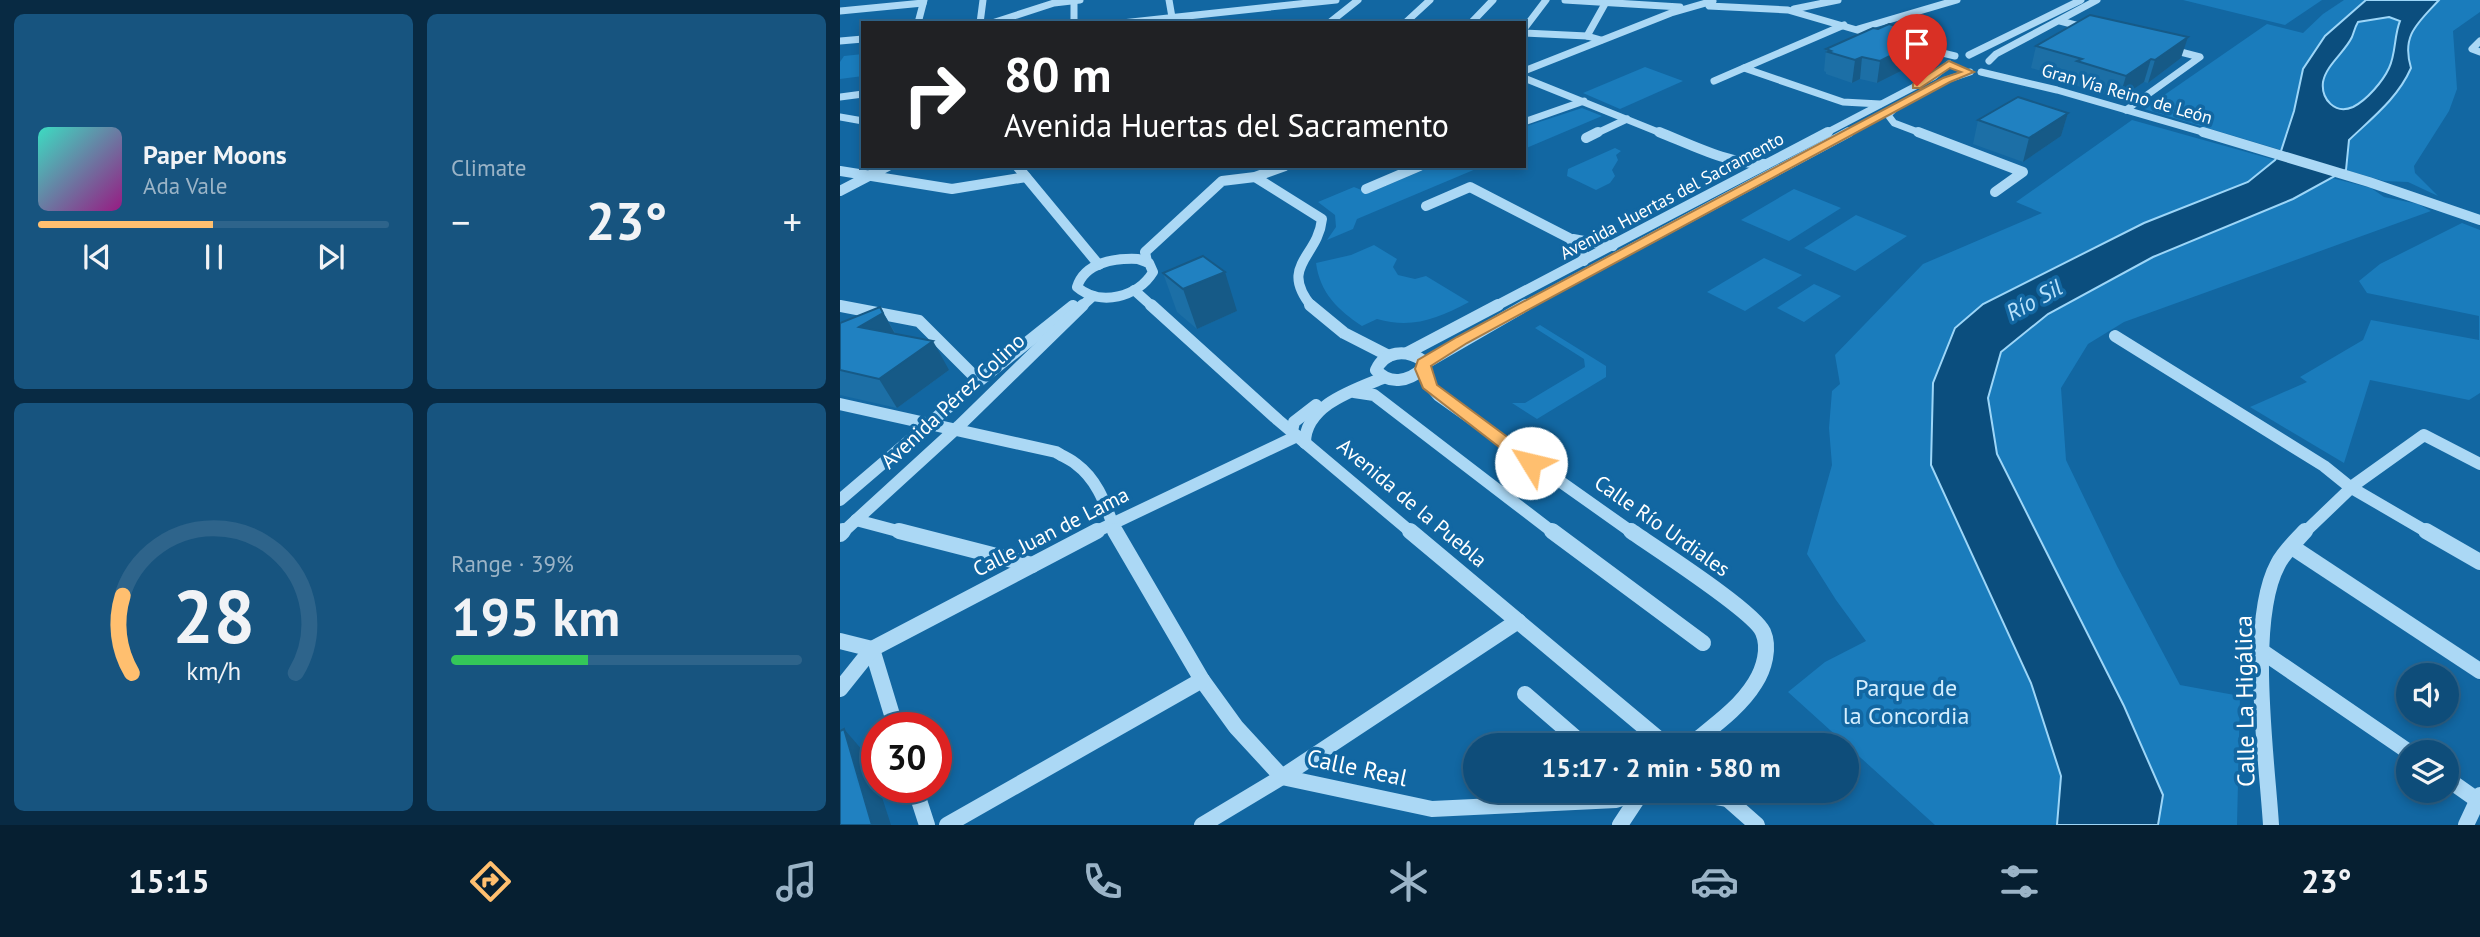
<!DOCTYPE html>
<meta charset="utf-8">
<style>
:root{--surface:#0e4d7a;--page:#17547f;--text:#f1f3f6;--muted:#9bb4c7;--line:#2e648b;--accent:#ffbf6f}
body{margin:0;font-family:"PT Sans",sans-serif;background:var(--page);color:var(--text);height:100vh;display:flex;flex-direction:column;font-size:26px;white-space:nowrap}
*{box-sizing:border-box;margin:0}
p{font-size:23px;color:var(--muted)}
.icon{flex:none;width:38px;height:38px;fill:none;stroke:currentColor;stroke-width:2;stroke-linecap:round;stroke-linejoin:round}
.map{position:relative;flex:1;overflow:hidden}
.sheet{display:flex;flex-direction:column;gap:14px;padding:14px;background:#082a43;width:840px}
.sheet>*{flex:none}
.guide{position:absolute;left:21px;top:21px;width:665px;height:147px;border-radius:0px;box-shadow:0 4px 10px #0003,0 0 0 2px var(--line);background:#202124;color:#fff;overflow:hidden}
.fabs{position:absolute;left:1556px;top:663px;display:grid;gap:14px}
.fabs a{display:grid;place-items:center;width:63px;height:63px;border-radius:50%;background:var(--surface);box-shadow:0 4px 10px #0003,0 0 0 2px var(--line);font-size:35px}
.speed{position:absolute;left:21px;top:712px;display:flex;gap:14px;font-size:35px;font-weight:700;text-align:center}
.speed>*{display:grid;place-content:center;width:91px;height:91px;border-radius:50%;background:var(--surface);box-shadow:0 4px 10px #0003,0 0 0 2px var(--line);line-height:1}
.speed .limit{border:10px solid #d22;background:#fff;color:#111}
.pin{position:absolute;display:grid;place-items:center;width:60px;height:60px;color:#fff;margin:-72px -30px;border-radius:50% 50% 50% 0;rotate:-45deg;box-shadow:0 0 7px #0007}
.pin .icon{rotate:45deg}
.me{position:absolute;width:77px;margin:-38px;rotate:306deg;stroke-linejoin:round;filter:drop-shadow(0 0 5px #0008)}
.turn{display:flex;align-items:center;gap:24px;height:147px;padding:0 28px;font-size:32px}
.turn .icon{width:91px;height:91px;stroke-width:2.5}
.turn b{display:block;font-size:49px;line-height:60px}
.big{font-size:52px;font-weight:700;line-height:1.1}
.sheet .tile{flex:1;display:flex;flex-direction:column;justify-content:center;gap:10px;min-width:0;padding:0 24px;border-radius:10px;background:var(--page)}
.sheet .dial{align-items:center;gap:0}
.dial svg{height:182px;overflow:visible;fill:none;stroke:var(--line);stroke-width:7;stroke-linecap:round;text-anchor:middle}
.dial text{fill:var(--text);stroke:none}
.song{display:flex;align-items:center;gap:21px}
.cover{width:84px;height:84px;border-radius:10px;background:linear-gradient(135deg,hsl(170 70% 55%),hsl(310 70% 35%))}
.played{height:7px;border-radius:4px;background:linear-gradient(90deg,var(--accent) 50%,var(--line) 50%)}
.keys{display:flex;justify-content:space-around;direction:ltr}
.heat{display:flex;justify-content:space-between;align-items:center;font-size:38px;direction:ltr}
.charge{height:10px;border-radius:5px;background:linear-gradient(90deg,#34c759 39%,var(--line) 0)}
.sheet .tiles{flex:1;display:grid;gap:14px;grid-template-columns:repeat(2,1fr)}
.trip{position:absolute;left:623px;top:733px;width:396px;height:70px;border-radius:35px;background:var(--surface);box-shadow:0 4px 10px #0003,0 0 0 2px var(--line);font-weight:700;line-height:70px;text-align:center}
.tabs{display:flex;height:112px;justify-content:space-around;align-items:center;background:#061f31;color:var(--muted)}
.tabs .icon{width:49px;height:49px}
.tabs .on{color:var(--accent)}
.tabs b{font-size:32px;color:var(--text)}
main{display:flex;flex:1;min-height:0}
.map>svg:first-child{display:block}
.green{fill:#1a7cbc}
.water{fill:#0b4e7e;stroke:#9dd6f8;stroke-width:2;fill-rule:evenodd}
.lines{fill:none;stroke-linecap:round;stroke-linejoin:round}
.minor-far3{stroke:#abd8f5;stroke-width:7}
.minor-far2{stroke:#abd8f5;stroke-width:10}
.minor-far1{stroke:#abd8f5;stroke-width:12}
.minor{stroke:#abd8f5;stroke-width:16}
.wall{fill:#1c6fa6}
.shaded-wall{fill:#165a87}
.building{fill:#2081c1;stroke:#165a87;stroke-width:2}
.route{fill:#ffbf6f;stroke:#a67c48;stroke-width:2}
.labels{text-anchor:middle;stroke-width:7;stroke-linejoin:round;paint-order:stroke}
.far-street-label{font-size:18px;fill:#fff;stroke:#1267a2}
.street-label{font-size:21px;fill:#fff;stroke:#1267a2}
.water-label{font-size:23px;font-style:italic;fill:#b8e1fb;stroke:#1267a2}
.near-park-label{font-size:24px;fill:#d4eefe;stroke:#1267a2}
.near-street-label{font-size:24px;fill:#fff;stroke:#1267a2}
</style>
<main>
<section class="sheet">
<div class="tiles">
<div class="tile">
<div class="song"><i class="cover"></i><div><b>Paper Moons</b><p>Ada Vale</p></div></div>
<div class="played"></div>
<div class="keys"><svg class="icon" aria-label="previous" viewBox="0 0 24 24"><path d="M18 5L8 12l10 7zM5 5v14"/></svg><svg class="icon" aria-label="pause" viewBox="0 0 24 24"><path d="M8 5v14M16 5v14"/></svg><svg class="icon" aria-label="next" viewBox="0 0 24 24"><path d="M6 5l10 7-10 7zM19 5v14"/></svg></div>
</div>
<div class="tile"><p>Climate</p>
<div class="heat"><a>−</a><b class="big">23°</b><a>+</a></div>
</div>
<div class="tile dial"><svg viewBox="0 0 100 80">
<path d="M14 69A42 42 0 1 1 86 69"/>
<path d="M14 69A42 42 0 0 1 10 35" stroke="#ffbf6f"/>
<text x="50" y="56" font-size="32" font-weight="700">28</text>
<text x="50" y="72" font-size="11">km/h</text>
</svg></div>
<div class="tile"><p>Range · 39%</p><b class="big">195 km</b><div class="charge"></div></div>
</div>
</section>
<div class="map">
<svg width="1640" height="825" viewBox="0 0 1640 825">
<rect width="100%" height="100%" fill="#1267a2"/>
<g class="green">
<polygon points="1343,0 1482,0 1445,25"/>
<polygon points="1504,0 1526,0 1485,36 1454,111 1441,150 1304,109 1427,24 1463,33 1483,14"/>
<path d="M1599,0H1640V12L1613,31L1617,89L1609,111L1574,166L1575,173L1598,196L1568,182L1544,181L1506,170L1509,140C1532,118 1558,98 1571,68C1561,35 1578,23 1599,0Z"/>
<path d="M1549,17L1560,20C1554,35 1556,54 1549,68C1543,81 1527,100 1513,107C1495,115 1481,99 1483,82C1486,65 1505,52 1512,37C1515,32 1515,27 1518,22Z"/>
<polygon points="23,54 23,76 0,79 0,62 4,56"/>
<polygon points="805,67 843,81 780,109 743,93"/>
<polygon points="742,108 762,116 684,149 684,127"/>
<polygon points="1292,120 1435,160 1408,182 1304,223 1143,304 1091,465 1191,683 1221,776 1217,825 1095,825 948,692 985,662 1026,641 996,600 967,554 992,465 989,428 992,391 1000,384 995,355 1083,264 1202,213 1176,202"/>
<polygon points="775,148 781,151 776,155 778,160 772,170 775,176 770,183 756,190 727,176 728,169"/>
<polygon points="593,166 643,166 517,219 513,229 487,240 496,227 495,215 478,202 514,187 529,193"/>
<polygon points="1492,178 1531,188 1544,197 1578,204 1591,211 1284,322 1248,344 1221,388 1226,460 1277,566 1340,685 1400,696 1397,825 1318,825 1323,795 1284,706 1157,454 1148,398 1161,352 1208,314 1313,257 1453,199"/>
<polygon points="954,189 1001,208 949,241 901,220"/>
<polygon points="1016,215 1067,236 1015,271 964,248"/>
<polygon points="1622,223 1640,230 1640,393 1629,400 1530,380 1504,463 1410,407 1467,382 1460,377 1523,340 1531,320 1639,340 1639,316 1527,293 1519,281 1540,264"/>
<path d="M534,245L557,259L553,267L558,275L575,279L586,276L629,302C597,319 572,329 537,319L522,326C498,310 480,293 476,263L511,255Z"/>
<polygon points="924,258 962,275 905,311 867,292"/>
<polygon points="974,284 1001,296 964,322 937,308"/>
<polygon points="700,325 766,366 766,377 697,419 672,403 685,403 745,367 744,359 695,328"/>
</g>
<path class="water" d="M1526,0H1599C1578,23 1561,35 1571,68C1558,98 1532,118 1509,140L1506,170L1453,199L1313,257L1208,314L1161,352L1148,398L1157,454L1284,706L1323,795L1318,825H1217L1221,776L1191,683L1091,465L1093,383L1115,328L1143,304L1304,223L1408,182L1435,160L1441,151L1454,111L1463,69L1485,36ZM1549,17L1560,21C1554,35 1556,54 1549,68C1543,81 1527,100 1513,107C1495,115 1481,99 1483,82C1486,65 1505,52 1512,37C1514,32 1515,27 1518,22Z"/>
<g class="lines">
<g class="minor-far3">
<polyline points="329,0 333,23"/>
<polyline points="725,0 840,7"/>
<polyline points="234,2 234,23"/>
<polyline points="871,2 869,6 948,10 1041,37"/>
<polyline points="954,9 998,0"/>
<polyline points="0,11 83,3"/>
<polyline points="1220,21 1247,28"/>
<polyline points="78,23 84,0"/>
<polyline points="140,23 143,0"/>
<polyline points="152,23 214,3 240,0"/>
<polyline points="282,23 496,0"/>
<polyline points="489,23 518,0"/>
<polyline points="565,23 590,0"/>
<polyline points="631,23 653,0"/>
<polyline points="1004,25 904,68 1003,102 1040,104"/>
<polyline points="684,29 706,0"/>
<polyline points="1018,29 1117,0"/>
<polyline points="684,33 747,36 761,40"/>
<polyline points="747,36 766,2"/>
<polyline points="0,41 23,39"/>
<polyline points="1640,41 1632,49 1640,52"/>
<polyline points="1065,44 1115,56"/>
<polyline points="1129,55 1241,0"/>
<polyline points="1149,61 1156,54 1257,0"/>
<polyline points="684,71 831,13 873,1"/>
<polyline points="1141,72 1217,90 1369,134"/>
<polyline points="684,78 823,134"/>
<polyline points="874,81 904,68"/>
<polyline points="0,97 23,94"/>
<polyline points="1053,110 1048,115 1054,123 1083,134"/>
<polyline points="1286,110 1360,57 1329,49"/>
<polyline points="0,117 23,121"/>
<polyline points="684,122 744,101"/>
<polyline points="755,134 787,119"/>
<polyline points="984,134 1093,77 1109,64"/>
<polyline points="1005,134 1106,80 1130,72"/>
</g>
<g class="minor-far2">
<path d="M819,132C854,146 888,164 926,164"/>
<polyline points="1078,132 1183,172 1155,192"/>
<polyline points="1363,132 1529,182 1640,220"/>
<polyline points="746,138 758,132"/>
<polyline points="177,166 259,265"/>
<polyline points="0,171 112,189 186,177"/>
<path d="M415,177L482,219C478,258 438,265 472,307"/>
<polyline points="526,189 580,166"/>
<polyline points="0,191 48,166"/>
<polyline points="586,206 630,187 729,238 743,252 744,261"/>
<polyline points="733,239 773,246"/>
<path d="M298,259L309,263L313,272C298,297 260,307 237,287C245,262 275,258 298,259Z"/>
<polyline points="307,262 305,252 382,181 415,177 445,166"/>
<polyline points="294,290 313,307"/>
<polyline points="0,306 7,307"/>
<polyline points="241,307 253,296"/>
<polyline points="654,307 988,132"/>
<polyline points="683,307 1009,132"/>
</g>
<g class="minor-far1">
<polyline points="311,305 438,420 572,533"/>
<polyline points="470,305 504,333 549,356"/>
<polyline points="0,306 79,321 139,381"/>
<polyline points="1275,336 1484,466 1510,487 1589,533"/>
<polyline points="567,353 658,305"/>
<polyline points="584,364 686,305"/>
<path d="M582,369C568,382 549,385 536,370C545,351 565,349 582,360L588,383L598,395L793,533"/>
<polyline points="514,392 534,395 714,533"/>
<path d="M0,404L216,452C222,456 230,459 236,464C259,481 266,507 276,533"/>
<polyline points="452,431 454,422 476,405"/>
<path d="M465,443C465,405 514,390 543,378"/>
<polyline points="0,500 139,381 233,306"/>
<polyline points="16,520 65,533"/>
<polyline points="2,533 119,426 243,305"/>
<polyline points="253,533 457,436"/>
<polyline points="1464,533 1514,485 1584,435 1640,464"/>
</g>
<g class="minor">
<polyline points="59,531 192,565"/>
<polyline points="275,531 362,680 396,727 442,777 592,809 776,800 803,791"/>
<polyline points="570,531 827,746"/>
<polyline points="712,531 863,643"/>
<path d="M791,531C815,548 914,611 923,632C930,648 924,669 915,683C899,709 872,727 849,746"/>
<polyline points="1586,531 1640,562"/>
<polyline points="0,534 3,531"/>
<polyline points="1452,547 1640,671"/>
<polyline points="0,641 32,649"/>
<polyline points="32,649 56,728"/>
<polyline points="1423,652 1569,752"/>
<polyline points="0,689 32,649 257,531"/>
<polyline points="685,694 745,746"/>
<polyline points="1606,778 1640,802"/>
<polyline points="75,788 87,825"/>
<polyline points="801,793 854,793 888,799"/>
<polyline points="883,795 917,825"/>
<polyline points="107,825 362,680"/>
<polyline points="362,825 442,777 678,621"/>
<polyline points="780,825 801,793"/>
<path d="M1431,825C1427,759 1407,621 1438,564C1444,552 1456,541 1465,531"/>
<polyline points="1626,825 1640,795"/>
</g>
</g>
<g class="wall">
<polygon points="1038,29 1074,38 1079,62 1037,83 1020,79 1012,83 986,74 986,72 984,71 986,49"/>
<polygon points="1196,46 1341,58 1308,83 1304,82 1279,99 1231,84 1232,80 1191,68"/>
<polygon points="1228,113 1221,136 1183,162 1133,144 1138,120"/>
<polygon points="323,273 397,311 357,329 337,312"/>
<polygon points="40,307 56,334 109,370 57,408 0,395 0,323"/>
</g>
<g class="shaded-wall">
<polygon points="1075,32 1073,45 1082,40 1079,62 1037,83 1040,61 1067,36"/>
<polygon points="1348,37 1341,58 1308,83 1315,60"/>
<polygon points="1022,57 1020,79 1012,83 1015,60"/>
<polygon points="1311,59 1304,82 1279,99 1286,76"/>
<polygon points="1228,113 1221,136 1183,162 1189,138"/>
<polygon points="385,272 397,311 357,329 343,289"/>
<polygon points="40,307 59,341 19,327"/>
<polygon points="93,341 109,370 57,408 39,379"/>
<polygon points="4,729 30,759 37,780 37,788 39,788 51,825 32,825"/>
</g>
<g class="building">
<polygon points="1250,15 1348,37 1315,60 1311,59 1286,76 1237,61 1242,59 1196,46"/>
<polygon points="1049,24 1075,32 1067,36 1082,40 1040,61 1022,57 1015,60 988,52 991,51 986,49 1033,28 1038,29"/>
<polygon points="1178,97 1228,113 1189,138 1138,120"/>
<polygon points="363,256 385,272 343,289 323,273"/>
<polygon points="40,307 43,313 19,327 93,341 39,379 0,370 0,323"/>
<polygon points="4,729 32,825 0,825 0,731"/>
</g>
<polygon class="route" points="1109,61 1134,72 1110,82 627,343 591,366 597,385 697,459 700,463 697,467 685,467 583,388 575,369 578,360 617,337 1103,78 1121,72 1110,68 1080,88 1073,88 1073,84"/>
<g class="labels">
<g class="far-street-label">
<text transform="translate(1287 94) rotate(16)" y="6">Gran Vía Reino de León</text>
<text transform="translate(832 196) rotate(-28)" y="6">Avenida Huertas del Sacramento</text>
</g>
<g class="street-label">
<text transform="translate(113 401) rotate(-43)" y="7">Avenida Pérez Colino</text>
<text transform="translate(572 503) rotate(40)" y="7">Avenida de la Puebla</text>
<text transform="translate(822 526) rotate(35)" y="7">Calle Río Urdiales</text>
<text transform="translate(211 532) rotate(-27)" y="7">Calle Juan de Lama</text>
</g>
<g class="water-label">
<text transform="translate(1194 300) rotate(-29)" y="8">Río Sil</text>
</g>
<g class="near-park-label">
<text x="1066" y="696">Parque de<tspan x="1066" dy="28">la Concordia</tspan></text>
</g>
<g class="near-street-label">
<text transform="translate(1405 701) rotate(-91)" y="8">Calle La Higálica</text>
<text transform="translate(517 768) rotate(12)" y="8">Calle Real</text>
</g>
</g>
</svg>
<div class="fabs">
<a><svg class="icon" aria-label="sound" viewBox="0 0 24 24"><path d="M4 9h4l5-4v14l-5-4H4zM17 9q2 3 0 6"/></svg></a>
<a><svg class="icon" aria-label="layers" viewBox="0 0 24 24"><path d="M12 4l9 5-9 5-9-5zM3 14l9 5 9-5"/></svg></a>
</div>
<div class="speed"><div class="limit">30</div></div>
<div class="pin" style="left:1077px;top:86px;background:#d93025"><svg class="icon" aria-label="arrive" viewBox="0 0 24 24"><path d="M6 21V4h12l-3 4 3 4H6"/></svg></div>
<svg class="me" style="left:691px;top:463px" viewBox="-20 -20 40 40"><circle r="19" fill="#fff"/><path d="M0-13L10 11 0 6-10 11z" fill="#ffbf6f"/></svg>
<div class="trip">15:17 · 2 min · 580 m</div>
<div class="guide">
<div class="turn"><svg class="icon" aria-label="right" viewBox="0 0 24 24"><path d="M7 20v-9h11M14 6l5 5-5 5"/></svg><div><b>80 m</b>Avenida Huertas del Sacramento</div></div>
</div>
</div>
</main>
<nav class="tabs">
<b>15:15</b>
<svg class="icon on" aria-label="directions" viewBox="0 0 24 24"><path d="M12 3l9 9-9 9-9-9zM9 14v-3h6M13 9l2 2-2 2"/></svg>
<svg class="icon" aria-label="music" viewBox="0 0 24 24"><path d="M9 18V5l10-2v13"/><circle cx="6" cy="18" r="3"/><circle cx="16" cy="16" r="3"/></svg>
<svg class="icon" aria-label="phone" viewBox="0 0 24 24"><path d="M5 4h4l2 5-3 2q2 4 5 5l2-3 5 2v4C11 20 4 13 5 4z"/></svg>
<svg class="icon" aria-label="climate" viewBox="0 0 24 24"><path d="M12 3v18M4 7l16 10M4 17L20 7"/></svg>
<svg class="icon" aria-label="car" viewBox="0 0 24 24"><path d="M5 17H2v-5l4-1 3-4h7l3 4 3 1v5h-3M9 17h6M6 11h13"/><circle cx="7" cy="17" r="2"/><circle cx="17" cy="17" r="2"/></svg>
<svg class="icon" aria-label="filters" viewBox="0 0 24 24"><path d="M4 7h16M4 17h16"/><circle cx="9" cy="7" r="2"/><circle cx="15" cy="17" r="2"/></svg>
<b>23°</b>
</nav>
